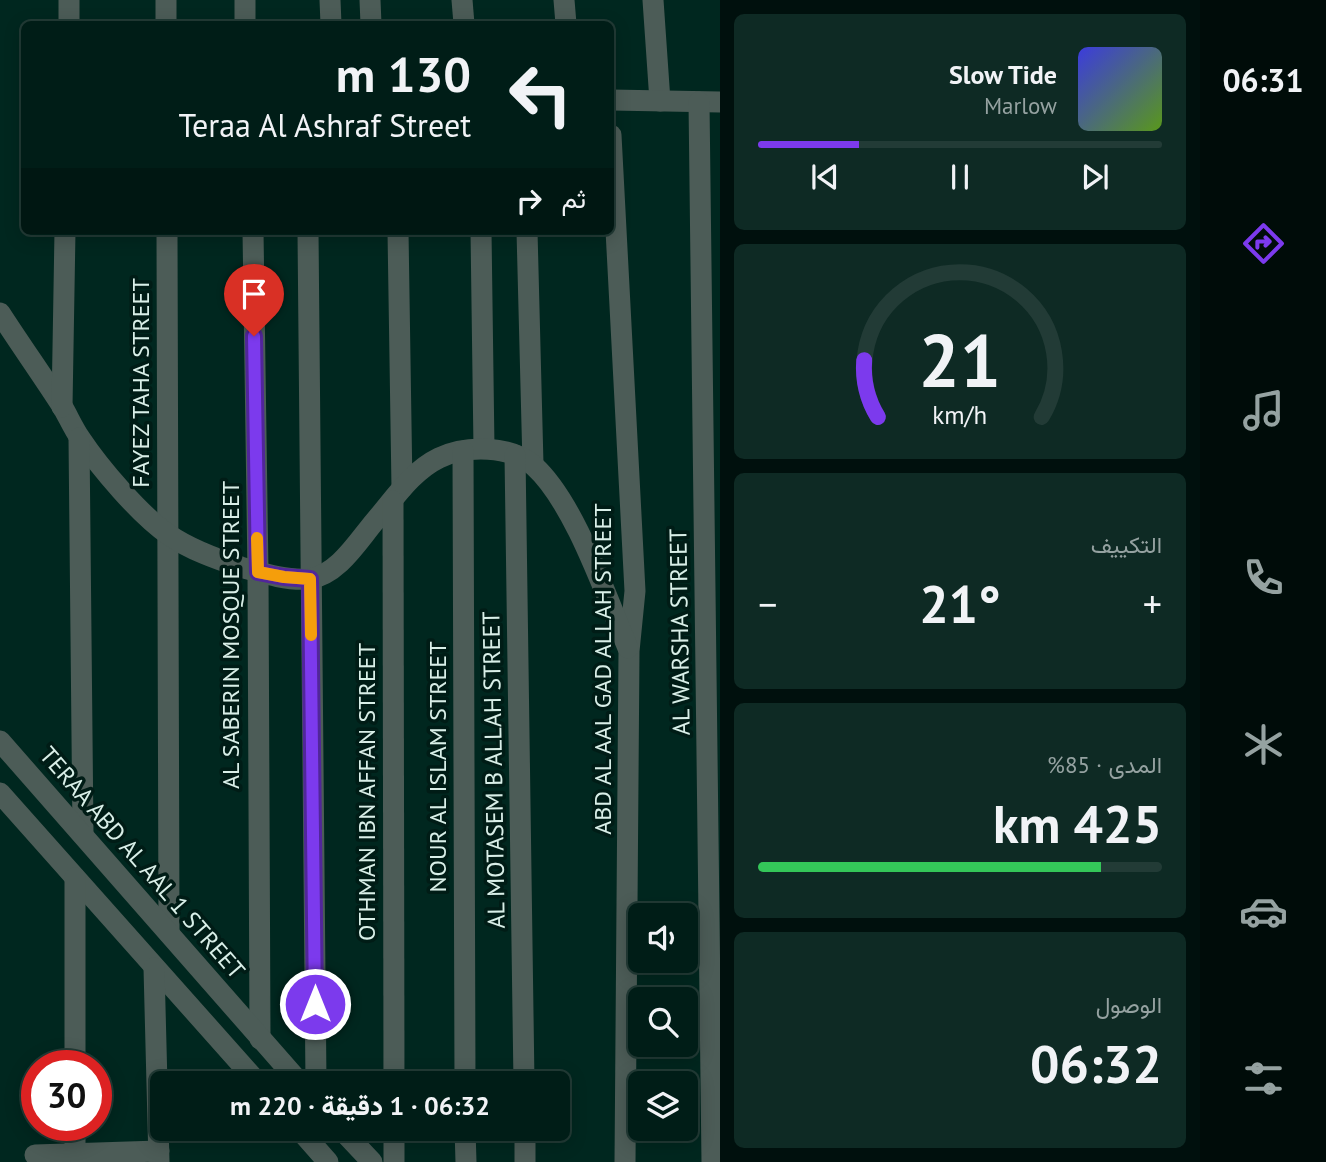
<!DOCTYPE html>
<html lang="ar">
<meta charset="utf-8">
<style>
:root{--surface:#001d17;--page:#0e2a24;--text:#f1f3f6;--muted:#95a2a1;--line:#223b36;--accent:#7c3aed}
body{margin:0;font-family:"PT Sans",Vazirmatn,sans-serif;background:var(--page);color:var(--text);direction:rtl;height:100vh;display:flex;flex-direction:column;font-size:26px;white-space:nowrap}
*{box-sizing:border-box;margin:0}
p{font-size:23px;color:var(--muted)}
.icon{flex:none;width:38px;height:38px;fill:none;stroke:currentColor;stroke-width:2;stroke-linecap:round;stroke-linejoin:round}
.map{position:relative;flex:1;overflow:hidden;direction:ltr}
.side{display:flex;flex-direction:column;gap:14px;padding:14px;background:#00100d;width:480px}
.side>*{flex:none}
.guide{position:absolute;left:21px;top:21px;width:593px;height:214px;border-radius:10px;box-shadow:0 4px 18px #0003,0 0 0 2px var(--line);direction:rtl;background:#001d17;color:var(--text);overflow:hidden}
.tools{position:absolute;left:628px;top:903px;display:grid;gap:14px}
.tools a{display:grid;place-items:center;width:70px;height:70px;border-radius:10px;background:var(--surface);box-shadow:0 4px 18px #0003,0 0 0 2px var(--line);font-size:35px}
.speed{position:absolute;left:21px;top:1050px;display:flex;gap:14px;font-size:35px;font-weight:700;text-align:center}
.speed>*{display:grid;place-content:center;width:91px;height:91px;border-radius:50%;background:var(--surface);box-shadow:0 4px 18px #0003,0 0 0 2px var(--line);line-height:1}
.speed .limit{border:10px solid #d22;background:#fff;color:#111}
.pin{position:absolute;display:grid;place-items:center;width:60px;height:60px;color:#fff;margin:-72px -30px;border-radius:50% 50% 50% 0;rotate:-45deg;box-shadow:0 0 7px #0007}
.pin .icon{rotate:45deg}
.me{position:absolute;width:77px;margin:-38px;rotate:0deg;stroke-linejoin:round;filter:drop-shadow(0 0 5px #0008)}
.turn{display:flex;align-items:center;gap:24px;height:147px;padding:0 28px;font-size:32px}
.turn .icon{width:91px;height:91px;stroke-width:2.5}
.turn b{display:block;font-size:49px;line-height:60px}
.then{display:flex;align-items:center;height:66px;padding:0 28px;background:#0003;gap:14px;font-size:26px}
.big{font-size:52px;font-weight:800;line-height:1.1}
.side .widget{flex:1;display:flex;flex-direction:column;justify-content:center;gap:10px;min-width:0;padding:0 24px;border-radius:10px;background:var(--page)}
.side .dial{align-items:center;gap:0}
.dial svg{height:182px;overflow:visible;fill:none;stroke:var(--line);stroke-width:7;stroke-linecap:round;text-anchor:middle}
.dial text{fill:var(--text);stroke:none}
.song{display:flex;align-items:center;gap:21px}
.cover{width:84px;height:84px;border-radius:10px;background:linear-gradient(135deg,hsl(240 70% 55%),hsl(90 70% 35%))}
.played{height:7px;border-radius:4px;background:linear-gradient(90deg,var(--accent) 25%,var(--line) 25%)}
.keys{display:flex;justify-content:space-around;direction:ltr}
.heat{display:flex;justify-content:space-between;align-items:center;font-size:38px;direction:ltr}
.charge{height:10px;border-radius:5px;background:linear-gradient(90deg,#34c759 85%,var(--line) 0)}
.trip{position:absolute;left:150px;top:1071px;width:420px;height:70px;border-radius:10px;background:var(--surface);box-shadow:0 4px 18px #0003,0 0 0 2px var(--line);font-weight:800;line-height:70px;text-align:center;direction:rtl}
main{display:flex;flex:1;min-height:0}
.dock{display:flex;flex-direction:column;width:126px;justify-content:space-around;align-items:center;background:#000c09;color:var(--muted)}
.dock .icon{width:49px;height:49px}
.dock .on{color:var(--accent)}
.dock b{font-size:32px;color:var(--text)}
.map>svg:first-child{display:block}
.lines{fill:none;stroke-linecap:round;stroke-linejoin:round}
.minor{stroke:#4c5c57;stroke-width:21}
.route-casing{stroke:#51269a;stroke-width:18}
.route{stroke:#7c3aed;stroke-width:12}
.slow{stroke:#f59e0b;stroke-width:12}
.labels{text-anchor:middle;stroke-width:7;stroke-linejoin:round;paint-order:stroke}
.street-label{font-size:24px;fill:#d9efe8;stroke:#001c16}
</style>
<main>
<nav class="dock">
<b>06:31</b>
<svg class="icon on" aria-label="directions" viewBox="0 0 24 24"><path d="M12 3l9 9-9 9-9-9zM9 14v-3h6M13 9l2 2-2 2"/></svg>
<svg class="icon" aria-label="music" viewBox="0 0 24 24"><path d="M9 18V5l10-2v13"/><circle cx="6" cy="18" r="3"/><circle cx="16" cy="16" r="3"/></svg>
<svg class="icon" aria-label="phone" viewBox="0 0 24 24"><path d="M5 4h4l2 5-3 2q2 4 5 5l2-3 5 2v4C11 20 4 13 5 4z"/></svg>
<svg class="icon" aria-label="climate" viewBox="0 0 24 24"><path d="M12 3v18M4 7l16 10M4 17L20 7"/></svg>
<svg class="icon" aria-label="car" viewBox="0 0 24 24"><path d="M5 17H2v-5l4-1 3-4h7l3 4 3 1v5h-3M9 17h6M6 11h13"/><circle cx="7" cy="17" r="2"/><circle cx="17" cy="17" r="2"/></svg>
<svg class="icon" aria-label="filters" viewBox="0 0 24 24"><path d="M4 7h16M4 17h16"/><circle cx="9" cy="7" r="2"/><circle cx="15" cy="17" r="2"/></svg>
</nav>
<section class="side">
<div class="widget">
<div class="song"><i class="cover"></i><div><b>Slow Tide</b><p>Marlow</p></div></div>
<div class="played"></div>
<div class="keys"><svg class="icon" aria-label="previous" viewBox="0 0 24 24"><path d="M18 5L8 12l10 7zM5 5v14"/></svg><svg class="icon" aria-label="pause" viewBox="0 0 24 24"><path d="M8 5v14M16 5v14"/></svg><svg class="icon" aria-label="next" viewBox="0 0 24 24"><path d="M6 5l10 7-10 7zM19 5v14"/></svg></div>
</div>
<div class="widget dial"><svg viewBox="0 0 100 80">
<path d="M14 69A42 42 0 1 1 86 69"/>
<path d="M14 69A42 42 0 0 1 8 44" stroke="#7c3aed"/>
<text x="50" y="56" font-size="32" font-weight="700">21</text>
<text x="50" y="72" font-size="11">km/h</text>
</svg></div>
<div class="widget"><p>التكييف</p>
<div class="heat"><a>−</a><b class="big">21°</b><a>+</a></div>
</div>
<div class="widget"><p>المدى · 85%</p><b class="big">425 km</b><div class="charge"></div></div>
<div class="widget"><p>الوصول</p><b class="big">06:32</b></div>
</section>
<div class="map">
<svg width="721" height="1162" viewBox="0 0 721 1162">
<rect width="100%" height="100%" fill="#00271f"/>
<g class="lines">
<g class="minor">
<polyline points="245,0 245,24"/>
<polyline points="330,0 331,24"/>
<polyline points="370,0 371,24"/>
<polyline points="462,0 464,24"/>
<polyline points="564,0 566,24"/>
<polyline points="653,0 660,101"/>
<polyline points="69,24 69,0"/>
<polyline points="166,24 166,0"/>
<polyline points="611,100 721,102"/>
<polyline points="699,102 712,1162"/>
<polyline points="611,135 635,591 629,651 625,1162"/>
<polyline points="167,231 169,933"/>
<polyline points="253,231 258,572 260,1039"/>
<polyline points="308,231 316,1083"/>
<polyline points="398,231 402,488"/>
<polyline points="481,231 484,448"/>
<polyline points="527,231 533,464"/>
<path d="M0,313C20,344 42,375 62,406C68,416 73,428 80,438C100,468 140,515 169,535C191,550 216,559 241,567C262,573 287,581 309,579C338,575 358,541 375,521C394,499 412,471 439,458C466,445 511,445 534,466C575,503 606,597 628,648"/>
<polyline points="62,407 65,231"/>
<polyline points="79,438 83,834"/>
<polyline points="463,451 465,1083"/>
<polyline points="515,455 524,1083"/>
<polyline points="393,501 394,1083"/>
<polyline points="0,741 300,1083"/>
<polyline points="0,793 258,1083"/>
<polyline points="75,878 75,1066"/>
<polyline points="154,968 159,1162"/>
<polyline points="75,1125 75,1154"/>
<polyline points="299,1129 328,1162"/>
<polyline points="341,1129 372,1162"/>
<polyline points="394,1129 394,1162"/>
<polyline points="465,1129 466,1162"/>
<polyline points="525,1129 525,1162"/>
<polyline points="35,1155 159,1151"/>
</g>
</g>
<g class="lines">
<g class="route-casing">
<polyline id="route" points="254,336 258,572 284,577 310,579 315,1004"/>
</g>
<use href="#route" class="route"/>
<polyline class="slow" points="257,538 258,572 284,577 310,579 311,635"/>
</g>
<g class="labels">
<g class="street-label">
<text transform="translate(141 383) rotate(-90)" y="8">FAYEZ TAHA STREET</text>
<text transform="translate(680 632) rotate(-91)" y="8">AL WARSHA STREET</text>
<text transform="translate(231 635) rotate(-90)" y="8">AL SABERIN MOSQUE STREET</text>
<text transform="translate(603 669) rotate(-90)" y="8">ABD AL AAL GAD ALLAH STREET</text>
<text transform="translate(438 767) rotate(-90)" y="8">NOUR AL ISLAM STREET</text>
<text transform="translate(494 770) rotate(-91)" y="8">AL MOTASEM B ALLAH STREET</text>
<text transform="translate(367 792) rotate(-90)" y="8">OTHMAN IBN AFFAN STREET</text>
<text transform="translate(142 863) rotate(49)" y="8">TERAA ABD AL AAL 1 STREET</text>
</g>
</g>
</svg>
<div class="tools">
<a><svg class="icon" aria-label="sound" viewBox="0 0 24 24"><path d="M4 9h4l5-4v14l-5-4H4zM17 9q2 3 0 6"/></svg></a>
<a><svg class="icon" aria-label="search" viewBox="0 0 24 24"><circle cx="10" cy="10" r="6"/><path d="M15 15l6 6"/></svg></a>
<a><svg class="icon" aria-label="layers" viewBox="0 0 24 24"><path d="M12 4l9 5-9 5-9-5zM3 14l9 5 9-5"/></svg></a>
</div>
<div class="speed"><div class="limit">30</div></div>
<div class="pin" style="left:254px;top:336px;background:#d93025"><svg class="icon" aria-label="arrive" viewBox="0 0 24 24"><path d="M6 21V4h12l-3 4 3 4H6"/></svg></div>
<svg class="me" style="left:315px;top:1004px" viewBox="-20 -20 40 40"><circle r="17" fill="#7c3aed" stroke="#fff" stroke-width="3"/><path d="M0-11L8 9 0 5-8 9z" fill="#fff"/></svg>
<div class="trip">06:32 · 1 دقيقة · 220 m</div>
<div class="guide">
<div class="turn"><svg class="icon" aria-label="left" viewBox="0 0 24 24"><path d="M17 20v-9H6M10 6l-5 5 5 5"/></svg><div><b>130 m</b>Teraa Al Ashraf Street</div></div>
<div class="then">ثم<svg class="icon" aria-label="right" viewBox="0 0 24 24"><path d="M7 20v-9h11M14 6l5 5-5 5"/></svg></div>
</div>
</div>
</main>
